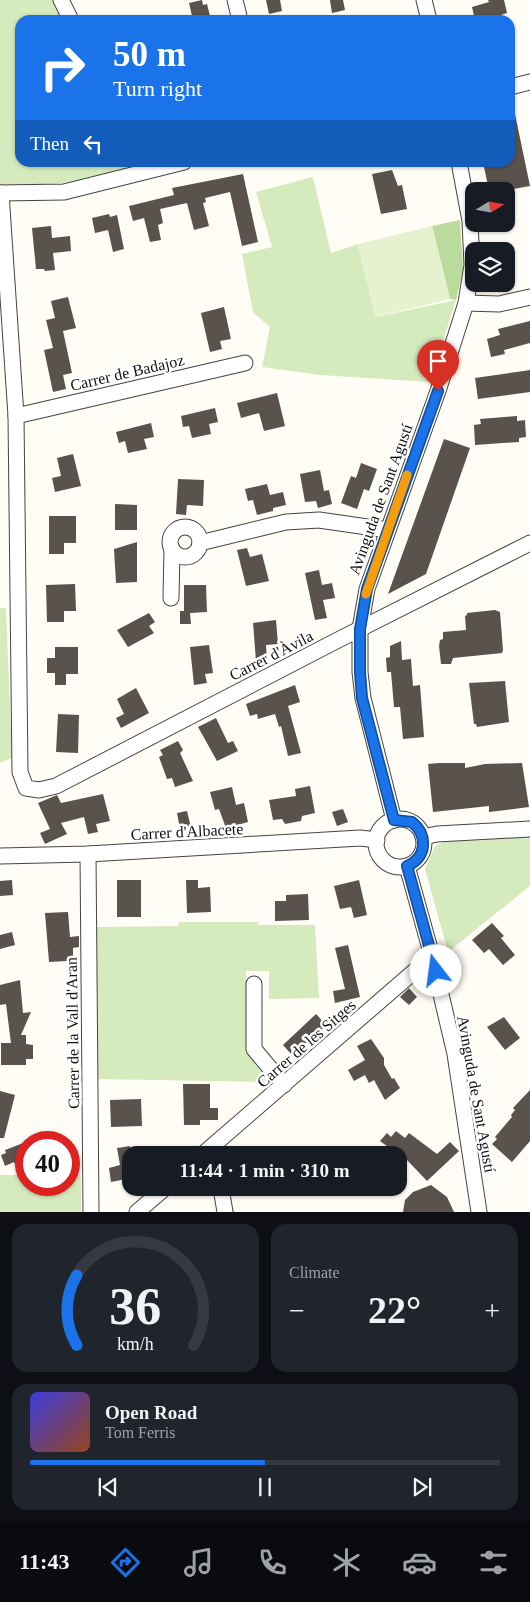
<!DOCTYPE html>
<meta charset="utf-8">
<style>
:root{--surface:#171b24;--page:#20242c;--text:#f1f3f6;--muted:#9ea1a6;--line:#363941;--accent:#1a73e8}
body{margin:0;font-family:"Times New Roman",serif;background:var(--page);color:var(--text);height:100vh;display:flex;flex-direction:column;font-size:19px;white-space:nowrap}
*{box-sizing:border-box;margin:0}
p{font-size:16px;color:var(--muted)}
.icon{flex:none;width:28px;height:28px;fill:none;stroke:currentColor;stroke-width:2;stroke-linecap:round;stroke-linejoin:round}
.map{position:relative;height:1212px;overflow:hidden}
.panel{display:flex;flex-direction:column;gap:12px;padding:12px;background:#0d0f14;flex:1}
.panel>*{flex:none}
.hud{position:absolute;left:15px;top:15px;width:500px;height:152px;border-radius:15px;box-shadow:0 1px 4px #0004;background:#1a73e8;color:#fff;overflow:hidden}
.needle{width:32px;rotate:79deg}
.tools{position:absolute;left:465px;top:182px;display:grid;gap:10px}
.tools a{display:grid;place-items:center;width:50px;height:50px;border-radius:10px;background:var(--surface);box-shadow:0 1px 4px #0004;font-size:25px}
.speed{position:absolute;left:15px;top:1131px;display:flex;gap:10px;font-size:25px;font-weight:700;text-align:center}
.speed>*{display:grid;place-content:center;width:65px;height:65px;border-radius:50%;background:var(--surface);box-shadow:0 1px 4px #0004;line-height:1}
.speed .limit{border:8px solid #d22;background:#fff;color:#111}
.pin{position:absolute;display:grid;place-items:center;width:42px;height:42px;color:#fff;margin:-51px -21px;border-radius:50% 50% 50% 0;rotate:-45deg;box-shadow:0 0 5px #0007}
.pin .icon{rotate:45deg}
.me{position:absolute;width:55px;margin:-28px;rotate:345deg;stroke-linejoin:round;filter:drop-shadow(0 0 4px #0008)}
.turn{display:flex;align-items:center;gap:18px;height:105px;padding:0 15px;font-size:22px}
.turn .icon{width:65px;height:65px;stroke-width:2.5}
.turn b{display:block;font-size:35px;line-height:42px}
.then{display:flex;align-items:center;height:48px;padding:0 15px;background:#0003;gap:10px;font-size:19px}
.big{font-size:38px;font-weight:800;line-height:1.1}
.panel .tile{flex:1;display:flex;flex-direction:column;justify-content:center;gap:8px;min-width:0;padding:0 18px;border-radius:15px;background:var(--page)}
.panel .dial{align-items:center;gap:0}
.dial svg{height:130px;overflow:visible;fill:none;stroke:var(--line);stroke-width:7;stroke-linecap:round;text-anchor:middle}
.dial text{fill:var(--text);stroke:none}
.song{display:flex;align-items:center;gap:15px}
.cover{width:60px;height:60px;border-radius:8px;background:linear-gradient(135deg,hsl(240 70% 55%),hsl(20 70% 35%))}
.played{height:5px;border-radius:2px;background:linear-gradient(90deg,var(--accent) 50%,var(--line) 50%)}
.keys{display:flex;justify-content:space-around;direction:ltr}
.heat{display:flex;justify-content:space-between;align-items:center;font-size:28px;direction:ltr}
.panel .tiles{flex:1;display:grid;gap:12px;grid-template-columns:1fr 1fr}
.tile:last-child{grid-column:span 2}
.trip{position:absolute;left:122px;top:1146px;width:285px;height:50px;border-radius:15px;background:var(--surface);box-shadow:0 1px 4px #0004;font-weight:800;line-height:50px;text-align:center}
.tab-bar{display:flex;height:80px;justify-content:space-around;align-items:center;background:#090b0e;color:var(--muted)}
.tab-bar .icon{width:35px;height:35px}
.tab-bar .selected{color:var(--accent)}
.tab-bar b{font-size:22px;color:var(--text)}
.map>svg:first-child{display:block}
.green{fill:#d5ebbd}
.forest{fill:#b9dc9c}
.pitch{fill:#e6f2cf}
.building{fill:#5a524d}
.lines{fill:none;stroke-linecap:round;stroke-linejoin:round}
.minor-casing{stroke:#444;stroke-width:17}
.minor{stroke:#fff;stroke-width:15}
.route-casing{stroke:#114b97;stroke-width:12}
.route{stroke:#1a73e8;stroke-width:9}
.slow{stroke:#f59e0b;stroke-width:9}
.labels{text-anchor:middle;stroke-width:5;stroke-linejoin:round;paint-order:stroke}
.street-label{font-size:16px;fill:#111;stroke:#fff}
</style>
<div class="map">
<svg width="530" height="1212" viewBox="0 0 530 1212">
<rect width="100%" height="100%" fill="#fffdf5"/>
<g class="green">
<polygon points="0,0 59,0 68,20 20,20 20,162 138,162 140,166 62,183 0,186"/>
<polygon points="313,177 331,253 358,244 376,317 456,300 430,382 320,375 262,367 270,327 253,312 242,254 272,247 256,192"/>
<polygon points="0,608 6,608 12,758 0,763"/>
<polygon points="530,836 530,886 448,952 425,869 435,846 446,841"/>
<polygon points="179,922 258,922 258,925 315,925 319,998 269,999 269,971 246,971 246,1042 249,1053 272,1082 97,1079 97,927 178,926"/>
<polygon points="0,1175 26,1175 26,1185 69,1185 69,1175 81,1175 81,1212 0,1212"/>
</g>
<polygon class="forest" points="460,220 463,271 456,300 450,299 432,226"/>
<polygon class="pitch" points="432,226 450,299 376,317 358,244"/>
<g class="building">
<polygon points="202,0 203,5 207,4 211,20 193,20 189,3"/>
<polygon points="266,0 280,0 282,11 269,14"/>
<polygon points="330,0 343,0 345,10 332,13"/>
<polygon points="488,0 504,0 507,13 501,15 503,20 475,20 472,7 489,2"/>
<polygon points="510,114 515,114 530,186 502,191 489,191 483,162 510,162"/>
<polygon points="392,170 398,186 402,185 407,209 381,214 372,174"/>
<polygon points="243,174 258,242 242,246 230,192 205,198 206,202 203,203 209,226 194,230 187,203 160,209 163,223 158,225 161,240 150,242 144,218 133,221 129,206 174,195 172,188"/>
<polygon points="109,214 110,217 117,215 124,249 113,252 108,230 95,233 92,218"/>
<polygon points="51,226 52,238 70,236 71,251 53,253 55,270 45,271 44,269 36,269 32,228"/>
<polygon points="68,297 76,328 63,331 72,373 63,375 66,389 53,392 44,350 53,348 46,320 55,318 51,301"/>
<polygon points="224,307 231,339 220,341 222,349 210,352 201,313"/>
<polygon points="530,321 530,343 504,350 505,354 491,357 487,339 500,335 498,329"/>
<polygon points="530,370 530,392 478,399 475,378"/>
<polygon points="277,393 285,426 264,431 259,413 241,418 237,403"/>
<polygon points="215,408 218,422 209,424 211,434 192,438 189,426 183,427 181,416"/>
<polygon points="517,416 517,421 525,420 526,437 519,438 519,442 475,445 474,425 481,424 480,419"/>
<polygon points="151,423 154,437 144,439 147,449 128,453 125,441 119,443 116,432"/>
<polygon points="444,439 470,448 426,574 388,594"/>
<polygon points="73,454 81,486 55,492 52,478 61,476 57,458"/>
<polygon points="361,463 377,469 369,491 364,489 357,509 341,503 351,476 356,478"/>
<polygon points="320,470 324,491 329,490 332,504 318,508 316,501 305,502 300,474"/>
<polygon points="178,479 204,480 203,506 187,505 186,515 176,514"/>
<polygon points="267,484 270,495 283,492 286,505 273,508 273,511 257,515 253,500 248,501 245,489"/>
<polygon points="115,504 137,505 137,530 115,530"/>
<polygon points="49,516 76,516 76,543 64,543 64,554 49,554"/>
<polygon points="137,542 137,582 116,583 114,549"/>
<polygon points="247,548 250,557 262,554 269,581 246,586 237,550"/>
<polygon points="319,570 322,585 332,583 335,598 323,600 327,618 315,620 305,573"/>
<polygon points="75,584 76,611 64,611 64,622 47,622 46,585"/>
<polygon points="184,585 206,585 207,612 190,613 191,624 180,624 180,611 184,611"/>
<polygon points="495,610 500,612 503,650 502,653 453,658 451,664 441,664 439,646 440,640 443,639 443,632 466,630 465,616 467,615 467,613"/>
<polygon points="149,613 155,622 149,626 154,633 128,647 117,630"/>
<polygon points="276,620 278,644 266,645 267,660 256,661 253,623"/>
<polygon points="401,641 402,660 411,659 413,686 420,685 424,737 403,739 400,707 394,707 391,672 387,672 386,658 390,657 390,646"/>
<polygon points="209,645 213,673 205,674 207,683 194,685 190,647"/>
<polygon points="55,647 78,647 78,674 66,674 66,685 55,685 55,673 47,673 47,658 55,658"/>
<polygon points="505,681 509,722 477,727 476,724 474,724 469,683"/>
<polygon points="295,685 300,702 288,706 301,753 288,756 281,726 279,727 275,714 258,719 257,714 250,716 246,704"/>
<polygon points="136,688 149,713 121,728 116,718 124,714 117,699"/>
<polygon points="58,714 79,715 78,753 56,752"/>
<polygon points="216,718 228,743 233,741 238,751 217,761 198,727"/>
<polygon points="178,741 183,750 180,753 193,781 175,787 172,778 167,779 159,757 163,755 160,750"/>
<polygon points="439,763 465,763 465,768 485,764 522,763 529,807 489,812 489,806 433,812 428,764"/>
<polygon points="310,786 315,813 302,816 301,821 285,824 282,819 273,820 269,800 296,796 295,789"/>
<polygon points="232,787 236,805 244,803 248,822 226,828 219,809 215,810 210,792"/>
<polygon points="103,794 110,821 96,824 98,832 88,834 84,817 61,823 67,834 45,844 40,833 50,829 38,803 57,795 61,803"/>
<polygon points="343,809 348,822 337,826 332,812"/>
<polygon points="187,811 192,832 181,834 177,813"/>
<polygon points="12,880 13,895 0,896 0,881"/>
<rect x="117" y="880" width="24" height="37"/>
<polygon points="186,880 198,880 198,888 210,887 211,912 187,913"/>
<polygon points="359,880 367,915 354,918 351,907 340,909 334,886"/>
<polygon points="308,894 309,920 275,921 275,901 286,901 286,895"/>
<polygon points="68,912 70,937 79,936 79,947 73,948 73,957 67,957 67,961 49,962 45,913"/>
<polygon points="492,923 504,936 501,938 515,955 503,965 489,949 484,953 472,940"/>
<polygon points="12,932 15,945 0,949 0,935"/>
<polygon points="348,945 360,997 335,1003 333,991 345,989 335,948"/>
<polygon points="20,980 23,1013 31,1012 21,1035 26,1035 26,1044 33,1045 33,1059 26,1059 26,1065 1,1065 1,1043 11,1043 6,1004 0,1005 0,985"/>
<polygon points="409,988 417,997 409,1005 400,997"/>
<polygon points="316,1014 326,1025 321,1030 323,1032 315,1039 313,1037 292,1055 283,1045"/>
<polygon points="504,1017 520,1038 505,1050 487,1027"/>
<polygon points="371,1039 384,1058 384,1065 392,1079 394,1078 400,1088 385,1100 374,1080 369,1083 365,1075 354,1081 348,1070 365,1060 357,1046"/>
<polygon points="183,1084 210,1084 210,1108 218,1108 218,1120 200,1120 200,1125 184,1125"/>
<polygon points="530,1090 530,1141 512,1162 492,1144 497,1139 495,1137 512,1117 511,1115 515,1110 513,1108"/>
<polygon points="0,1091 15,1095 4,1138 0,1138"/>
<polygon points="141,1099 142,1126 111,1127 110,1100"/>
<polygon points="396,1131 405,1138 409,1133 437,1154 450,1142 459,1151 427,1181 407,1160 399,1170 399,1155 380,1141 387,1133 391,1137"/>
<polygon points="26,1142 26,1170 18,1173 14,1162 5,1166 1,1155 6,1153 5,1150"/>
<polygon points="130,1146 131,1178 111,1182 109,1168 120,1165 117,1148"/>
<polygon points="431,1185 447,1197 454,1212 403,1212 405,1200 413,1192"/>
</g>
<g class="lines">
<g class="minor-casing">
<g id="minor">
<polyline points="61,0 71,20"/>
<polyline points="235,0 240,20"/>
<polyline points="424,0 429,20"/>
<polyline points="510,87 530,82"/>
<polyline points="0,193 64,192 184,162"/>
<polyline points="1,193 16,416 20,772 26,788 39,790 56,786 338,640 530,543"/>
<polyline points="466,303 499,304 530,297"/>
<polyline points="16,416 245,363"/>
<circle cx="185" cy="542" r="15"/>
<polyline points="200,543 286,522 319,520 388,530"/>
<polyline points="171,598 172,549"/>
<circle cx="400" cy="843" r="24"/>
<polyline points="394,820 363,698 360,672 360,629 367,589 438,391 466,303 472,265 470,221 459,162"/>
<polyline points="423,837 437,834 530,829"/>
<polyline points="88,854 91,1212"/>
<polyline points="0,856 88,854 360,838 377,840"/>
<polyline points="407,866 432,956 455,1054 479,1212"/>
<polyline points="254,984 254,1049 284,1085"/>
<polyline points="202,1155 432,956"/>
<polyline points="221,1188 225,1212"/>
<polyline points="137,1212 165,1188"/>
</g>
</g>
<use href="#minor" class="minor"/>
</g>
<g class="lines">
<g class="route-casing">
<path id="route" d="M436,971L407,866C427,858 428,835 412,822L394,820L362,698L360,672V629L367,589L438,391"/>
</g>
<use href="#route" class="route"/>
<polyline class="slow" points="366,594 407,475"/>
</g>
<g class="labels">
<g class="street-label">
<text transform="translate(127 372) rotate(-13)" y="6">Carrer de Badajoz</text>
<text transform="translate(380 499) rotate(-70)" y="6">Avinguda de Sant Agustí</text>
<text transform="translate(271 655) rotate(-27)" y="6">Carrer d'Àvila</text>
<text transform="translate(187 831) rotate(-3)" y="6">Carrer d'Albacete</text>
<text transform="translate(72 1033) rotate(-91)" y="6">Carrer de la Vall d'Aran</text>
<text transform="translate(306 1043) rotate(-41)" y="6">Carrer de les Sitges</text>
<text transform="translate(477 1094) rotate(80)" y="6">Avinguda de Sant Agustí</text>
</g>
</g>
</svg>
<div class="tools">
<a><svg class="needle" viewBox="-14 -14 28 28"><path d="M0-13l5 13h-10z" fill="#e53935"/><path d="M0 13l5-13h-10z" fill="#9ea1a6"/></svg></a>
<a><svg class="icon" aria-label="layers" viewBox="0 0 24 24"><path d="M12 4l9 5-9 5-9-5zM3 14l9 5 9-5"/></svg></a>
</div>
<div class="speed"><div class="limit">40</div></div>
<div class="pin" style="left:438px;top:391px;background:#d93025"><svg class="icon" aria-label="arrive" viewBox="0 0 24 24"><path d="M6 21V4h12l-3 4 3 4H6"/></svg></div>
<svg class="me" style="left:436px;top:971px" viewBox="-20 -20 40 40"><circle r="19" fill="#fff"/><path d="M0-13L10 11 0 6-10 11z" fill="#1a73e8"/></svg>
<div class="trip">11:44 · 1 min · 310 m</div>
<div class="hud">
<div class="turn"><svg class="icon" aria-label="right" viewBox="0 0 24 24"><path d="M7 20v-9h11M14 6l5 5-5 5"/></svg><div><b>50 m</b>Turn right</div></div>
<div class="then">Then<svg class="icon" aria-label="left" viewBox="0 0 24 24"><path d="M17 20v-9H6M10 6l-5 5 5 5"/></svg></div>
</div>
</div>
<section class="panel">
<div class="tiles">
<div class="tile dial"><svg viewBox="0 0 100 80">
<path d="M14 69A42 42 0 1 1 86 69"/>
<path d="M14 69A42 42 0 0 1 14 26" stroke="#1a73e8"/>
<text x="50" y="56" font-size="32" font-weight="700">36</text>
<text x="50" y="72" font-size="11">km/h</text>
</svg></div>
<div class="tile"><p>Climate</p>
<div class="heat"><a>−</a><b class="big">22°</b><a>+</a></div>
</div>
<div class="tile">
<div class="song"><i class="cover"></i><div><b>Open Road</b><p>Tom Ferris</p></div></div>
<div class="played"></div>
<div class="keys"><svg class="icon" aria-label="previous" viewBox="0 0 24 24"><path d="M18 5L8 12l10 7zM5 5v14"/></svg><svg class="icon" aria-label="pause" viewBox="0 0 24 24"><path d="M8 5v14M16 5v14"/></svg><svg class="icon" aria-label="next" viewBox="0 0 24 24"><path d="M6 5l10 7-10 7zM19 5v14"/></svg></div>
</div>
</div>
</section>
<nav class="tab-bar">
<b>11:43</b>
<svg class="icon selected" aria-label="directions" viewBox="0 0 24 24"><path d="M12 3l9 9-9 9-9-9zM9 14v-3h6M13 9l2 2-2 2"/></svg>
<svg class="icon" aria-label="music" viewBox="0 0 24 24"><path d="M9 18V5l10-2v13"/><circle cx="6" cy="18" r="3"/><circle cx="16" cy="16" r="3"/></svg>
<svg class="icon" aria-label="phone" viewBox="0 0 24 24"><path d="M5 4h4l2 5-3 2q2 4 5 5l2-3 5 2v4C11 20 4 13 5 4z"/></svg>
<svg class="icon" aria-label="climate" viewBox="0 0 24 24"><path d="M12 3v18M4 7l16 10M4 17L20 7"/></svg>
<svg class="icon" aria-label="car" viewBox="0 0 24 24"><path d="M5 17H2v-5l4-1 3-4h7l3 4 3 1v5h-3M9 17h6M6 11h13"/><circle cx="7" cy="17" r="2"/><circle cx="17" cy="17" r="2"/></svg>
<svg class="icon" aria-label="filters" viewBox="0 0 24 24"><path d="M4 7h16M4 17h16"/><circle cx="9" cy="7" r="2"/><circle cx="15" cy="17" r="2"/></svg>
</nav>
